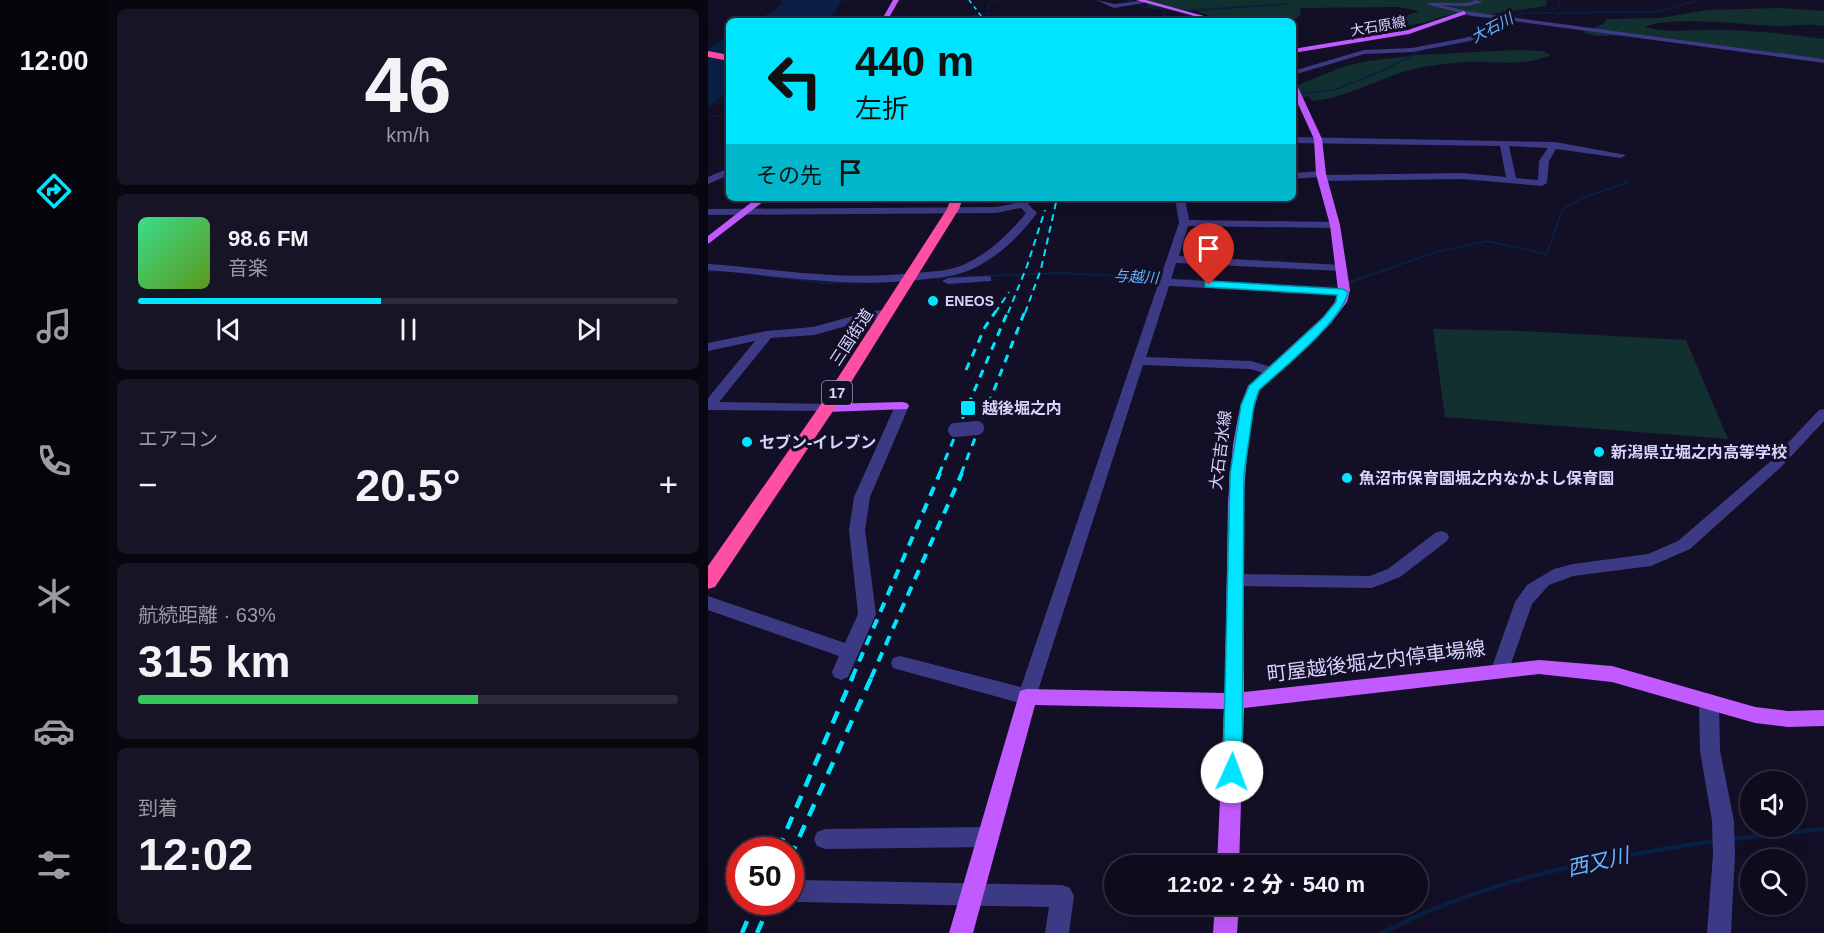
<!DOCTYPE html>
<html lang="ja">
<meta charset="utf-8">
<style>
:root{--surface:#0e0b1c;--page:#171425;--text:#f1f3f6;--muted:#9b9ba3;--line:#2e2b3b;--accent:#00e5ff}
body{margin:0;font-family:Helvetica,"Noto Sans JP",sans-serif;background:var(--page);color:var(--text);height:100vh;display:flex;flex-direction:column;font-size:22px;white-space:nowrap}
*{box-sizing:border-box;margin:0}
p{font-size:20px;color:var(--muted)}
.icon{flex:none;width:33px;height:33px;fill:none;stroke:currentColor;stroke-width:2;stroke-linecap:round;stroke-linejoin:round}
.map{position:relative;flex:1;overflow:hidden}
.sheet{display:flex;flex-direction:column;gap:9px;padding:9px;background:#08060f;width:600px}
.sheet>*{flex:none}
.top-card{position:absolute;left:18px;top:18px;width:570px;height:183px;border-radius:9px;box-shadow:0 6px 24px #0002,0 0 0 2px var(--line);background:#00e5ff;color:#111;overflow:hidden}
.tools{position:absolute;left:1032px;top:771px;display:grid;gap:12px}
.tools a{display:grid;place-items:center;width:66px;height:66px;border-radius:50%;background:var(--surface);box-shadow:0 6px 24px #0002,0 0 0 2px var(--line);font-size:30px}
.speed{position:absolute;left:18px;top:837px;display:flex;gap:12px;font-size:30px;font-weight:700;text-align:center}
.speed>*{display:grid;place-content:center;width:78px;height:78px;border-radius:50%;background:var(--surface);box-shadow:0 6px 24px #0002,0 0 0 2px var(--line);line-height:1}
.speed .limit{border:9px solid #d22;background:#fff;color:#111}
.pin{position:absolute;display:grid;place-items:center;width:51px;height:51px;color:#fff;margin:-62px -26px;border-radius:50% 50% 50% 0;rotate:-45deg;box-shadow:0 0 6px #0007}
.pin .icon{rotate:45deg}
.me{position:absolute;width:66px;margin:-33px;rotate:2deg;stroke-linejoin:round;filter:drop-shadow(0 0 4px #0008)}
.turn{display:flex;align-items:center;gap:21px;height:126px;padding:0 30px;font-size:27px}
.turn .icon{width:78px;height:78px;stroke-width:2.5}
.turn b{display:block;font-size:42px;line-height:51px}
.then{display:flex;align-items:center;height:57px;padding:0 30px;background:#0003;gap:12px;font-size:22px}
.big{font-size:45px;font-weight:800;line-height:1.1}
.sheet .widget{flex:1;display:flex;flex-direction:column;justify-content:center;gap:9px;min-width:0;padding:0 21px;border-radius:9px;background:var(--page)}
.sheet .dial{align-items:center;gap:0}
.dial b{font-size:78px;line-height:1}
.song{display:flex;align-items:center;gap:18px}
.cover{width:72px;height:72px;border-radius:9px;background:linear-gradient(135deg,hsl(150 70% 55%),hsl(90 70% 35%))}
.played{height:6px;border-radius:3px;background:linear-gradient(90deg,var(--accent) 45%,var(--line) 45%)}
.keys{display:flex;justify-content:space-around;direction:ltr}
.heat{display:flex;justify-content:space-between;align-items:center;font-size:33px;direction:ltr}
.charge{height:9px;border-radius:4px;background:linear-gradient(90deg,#34c759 63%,var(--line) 0)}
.trip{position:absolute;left:396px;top:855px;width:324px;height:60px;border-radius:30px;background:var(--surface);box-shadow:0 6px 24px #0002,0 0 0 2px var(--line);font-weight:800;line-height:60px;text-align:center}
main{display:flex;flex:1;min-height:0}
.tab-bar{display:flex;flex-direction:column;width:108px;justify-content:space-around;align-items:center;background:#06040b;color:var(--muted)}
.tab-bar .icon{width:42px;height:42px}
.tab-bar .active{color:var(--accent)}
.tab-bar b{font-size:27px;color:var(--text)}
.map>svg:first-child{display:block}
.green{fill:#12302f}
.water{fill:#0a1f44}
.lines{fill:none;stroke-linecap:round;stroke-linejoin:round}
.stream-far2{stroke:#0a1f44;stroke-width:1.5}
.stream-far1{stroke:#0a1f44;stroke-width:2}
.stream{stroke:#0a1f44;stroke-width:4.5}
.minor{fill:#3d3a85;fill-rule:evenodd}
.major{fill:#c25bff;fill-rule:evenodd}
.highway{fill:#ff4fa3;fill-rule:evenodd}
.rail-far4{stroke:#00e5ff;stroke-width:1.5;stroke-dasharray:4 4;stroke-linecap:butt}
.rail-far3{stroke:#00e5ff;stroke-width:2;stroke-dasharray:7 5;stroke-linecap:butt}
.rail-far2{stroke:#00e5ff;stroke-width:3;stroke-dasharray:8 7;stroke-linecap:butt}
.rail-far1{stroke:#00e5ff;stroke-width:4;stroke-dasharray:10 8;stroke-linecap:butt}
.rail{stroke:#00e5ff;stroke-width:4.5;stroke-dasharray:13 10;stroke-linecap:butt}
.minor-bridge{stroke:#3d3a85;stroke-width:14}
.route{fill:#00e5ff;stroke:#0095a6;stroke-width:1.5}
.poi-dot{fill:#00e5ff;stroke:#130f26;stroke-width:2}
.labels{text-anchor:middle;stroke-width:6;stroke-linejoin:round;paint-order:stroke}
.far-street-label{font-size:14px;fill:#d9d4ff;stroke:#130f26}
.far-poi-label{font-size:14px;font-weight:bold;fill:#d9d4ff;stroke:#130f26;text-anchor:start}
.far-water-label{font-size:15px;font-style:italic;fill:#62b6ff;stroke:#130f26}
.shield{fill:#130f26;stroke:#9e99be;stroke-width:1.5}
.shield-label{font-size:15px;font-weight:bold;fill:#d9d4ff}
.street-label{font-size:16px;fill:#d9d4ff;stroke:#130f26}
.poi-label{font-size:16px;font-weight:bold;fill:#d9d4ff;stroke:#130f26;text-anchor:start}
.near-street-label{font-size:20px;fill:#d9d4ff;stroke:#130f26}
.near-water-label{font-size:21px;font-style:italic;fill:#62b6ff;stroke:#130f26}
</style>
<main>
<nav class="tab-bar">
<b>12:00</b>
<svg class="icon active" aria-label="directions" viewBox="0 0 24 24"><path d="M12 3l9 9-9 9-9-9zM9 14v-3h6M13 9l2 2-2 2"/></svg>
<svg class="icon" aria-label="music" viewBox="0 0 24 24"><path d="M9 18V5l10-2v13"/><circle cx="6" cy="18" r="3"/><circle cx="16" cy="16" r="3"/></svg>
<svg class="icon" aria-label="phone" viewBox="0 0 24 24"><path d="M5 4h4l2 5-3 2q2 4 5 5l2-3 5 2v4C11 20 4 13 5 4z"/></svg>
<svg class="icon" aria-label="climate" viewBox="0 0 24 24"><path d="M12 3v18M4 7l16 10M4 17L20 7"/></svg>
<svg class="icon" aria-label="car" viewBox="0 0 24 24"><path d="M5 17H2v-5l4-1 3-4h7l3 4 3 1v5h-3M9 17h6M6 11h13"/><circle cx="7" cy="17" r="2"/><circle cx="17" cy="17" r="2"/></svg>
<svg class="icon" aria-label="filters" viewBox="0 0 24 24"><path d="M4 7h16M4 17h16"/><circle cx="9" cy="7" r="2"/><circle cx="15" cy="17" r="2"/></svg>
</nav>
<section class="sheet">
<div class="widget dial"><b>46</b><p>km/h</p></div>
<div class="widget">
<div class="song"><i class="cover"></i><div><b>98.6 FM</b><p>音楽</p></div></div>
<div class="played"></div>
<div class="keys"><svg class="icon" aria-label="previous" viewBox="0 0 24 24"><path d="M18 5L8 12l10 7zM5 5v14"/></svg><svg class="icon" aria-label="pause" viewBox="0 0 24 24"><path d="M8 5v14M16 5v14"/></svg><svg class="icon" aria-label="next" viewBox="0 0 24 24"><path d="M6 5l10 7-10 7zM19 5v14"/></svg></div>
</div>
<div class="widget"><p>エアコン</p>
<div class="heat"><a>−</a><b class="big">20.5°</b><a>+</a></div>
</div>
<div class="widget"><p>航続距離 · 63%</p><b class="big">315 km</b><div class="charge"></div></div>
<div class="widget"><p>到着</p><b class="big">12:02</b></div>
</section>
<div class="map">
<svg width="1116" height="933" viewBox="0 0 1116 933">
<rect width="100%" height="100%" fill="#130f26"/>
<g class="green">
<polygon points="441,0 839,0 838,6 777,15 736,16 716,23 670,29 663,26 684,22 711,11 691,7 592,8 593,15 584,21 516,21 488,11 439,6"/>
<path d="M1071,8L1116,11V26C1100,23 1086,26 1070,26C1039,25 962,15 937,27C962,34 989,29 1015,30C1049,31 1083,34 1116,39V59L935,35L888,36L875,32L895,24L899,19L952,18L998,10Z"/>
<path d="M808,50L835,51L843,55C824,64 800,63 779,62C752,61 718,65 692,73C662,83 636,98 604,101L600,96L585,100V87L637,66L660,61L709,55Z"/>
<polygon points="725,329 815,331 978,340 1020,439 737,417"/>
</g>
<g class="water">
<polygon points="73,0 134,0 127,13 117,21 45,21 64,12 74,3"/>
<polygon points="21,36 21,90 0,108 0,49"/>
</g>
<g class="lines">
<g class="stream-far2">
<polyline points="421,0 436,7 466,10"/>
<polyline points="842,10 851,7 851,0"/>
<polyline points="475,11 581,4"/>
<polyline points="266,21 264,16 281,13 280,5 286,0"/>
<polyline points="454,21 457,9"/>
<polyline points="731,47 766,40 814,13 948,12 991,0"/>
<polyline points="585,94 626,90 679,69 713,50"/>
<polyline points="0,103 21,102"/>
<polyline points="0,117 21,114"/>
<polyline points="914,184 920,182"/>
</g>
<g class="stream-far1">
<polyline points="0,271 13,271"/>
<polyline points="53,275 116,283 180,282"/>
<polyline points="277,276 353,273 618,287 632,285"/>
<polyline points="229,278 270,276"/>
<polyline points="639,283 729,252 779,241 839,254 854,210 874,198 918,183"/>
</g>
<g class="stream">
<polyline points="1022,839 1116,829"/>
<path d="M674,933C778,879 892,858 1007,841"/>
</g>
<g class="minor">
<polygon points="388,0 407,4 439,0 442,2 406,8"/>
<path d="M767,0L775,2L760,6L732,5L764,12L1116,59V63L797,20L774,36L761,41L704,52L656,54L585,75V71L656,50L704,48L757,38L770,34L790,19L764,16L718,4C732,0 756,7 767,0Z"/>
<path d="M585,137L847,142L918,155L913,158L848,149L841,161L839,183L834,186L754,179L614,181L610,177L585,179V173L613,171L617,175L754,173L798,177L792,146L585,143ZM801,146L840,148L831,161L830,180L808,178Z"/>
<polygon points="21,168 21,175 0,184 0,177"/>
<path d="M317,198H325L324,202L320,204L329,213C312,236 289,258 264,269C247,277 228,278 210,280C134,288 74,276 0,270V264C70,269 134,281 205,273C221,272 240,271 255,265C280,254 301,234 318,213L313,208L288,213L0,215V209L288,207L304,204Z"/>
<polygon points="467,198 477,198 481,220 627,222 632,225 627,228 480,226 471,256 633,265 639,268 633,271 468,263 463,279 635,289 641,292 635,295 461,286 438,357 543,361 567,368 569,371 567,374 562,375 542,369 435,365 326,703 319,705 185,668 183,663 185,658 192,656 313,687 471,223"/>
<polygon points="279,276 283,277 283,281 240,284 234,281 240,278"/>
<polygon points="179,310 183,311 183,317 164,319 106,335 63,338 11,402 119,404 124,405 126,408 124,411 0,410 0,398 47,341 0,351 0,343 59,331 105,327 163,311"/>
<polygon points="194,402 201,406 162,497 157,530 168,614 140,677 133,680 126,677 124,672 131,656 0,610 0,596 137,643 150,614 141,530 146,497 187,406"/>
<polygon points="1116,409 1116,421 1073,467 982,549 943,566 865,576 841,585 824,604 799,675 792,678 785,675 783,670 807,602 819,585 846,569 865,564 940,554 970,541 1063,461 1111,410"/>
<polygon points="733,531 739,533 741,537 739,541 692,577 664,588 528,586 522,584 519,580 522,576 528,574 662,576 680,569 727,533"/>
<polygon points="1001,695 1008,697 1011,703 1012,751 1026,821 1027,855 1023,933 999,933 1005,855 1004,821 992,751 991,703 994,697"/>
<polygon points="280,827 288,830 291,837 288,844 280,847 117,849 109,846 106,839 109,832 117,829"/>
<polygon points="90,880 354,885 362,888 366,896 361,933 337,933 341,907 90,902 82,899 82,883"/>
</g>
<g class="major">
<polygon points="185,0 191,0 179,21 173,21"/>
<polygon points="428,0 438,0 514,21 504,21"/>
<polygon points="756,11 758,14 701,34 585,53 585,49 700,30"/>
<polygon points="585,83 589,85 614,139 618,174 632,225 642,290 639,302 623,323 551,390 544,417 540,445 535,503 536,692 831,660 904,666 1047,707 1080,711 1116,710 1116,726 1080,727 1047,723 904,682 831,674 536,708 531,866 509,866 516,709 327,705 265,933 241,933 312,691 319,689 517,693 520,503 525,445 530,417 540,386 615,317 627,302 630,290 622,225 608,174 606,139 585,93"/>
<polygon points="49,198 60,198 0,244 0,236"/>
<polygon points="194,402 199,403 201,406 199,409 119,412 112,408 119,404"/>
<polygon points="507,904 531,904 529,933 505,933"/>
</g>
<g class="highway">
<polygon points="0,51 21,55 21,61 0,57"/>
<polygon points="243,198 255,198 251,209 127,408 7,587 0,589 0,566 111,407 239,209"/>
</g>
<polyline class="rail-far4" points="261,0 277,21"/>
<g class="rail-far3">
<polyline points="287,313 301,292"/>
<polyline points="300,313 319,266 337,210"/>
<polyline points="317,313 333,269 349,198"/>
</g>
<g class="rail-far2">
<polyline points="258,370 277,327 288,311"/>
<polyline points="231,474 300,311"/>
<polyline points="253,474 317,311"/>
</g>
<g class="rail-far1">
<polyline points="144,678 232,473"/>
<polyline points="163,678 254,473"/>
</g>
<g class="rail">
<polyline points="70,850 145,676"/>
<polyline points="82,858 164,676"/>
<polyline points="34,933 47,902"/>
<polyline points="49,933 63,902"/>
</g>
<polyline class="minor-bridge" points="247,430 269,428"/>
</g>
<path class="route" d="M501,281L635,289L640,292C634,321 574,369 551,390L546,405L536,474L534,772L531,777L524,780L517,777L515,772L522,474L533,405L541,386L615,318L628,302L629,295L497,287V282Z"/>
<g class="poi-dot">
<circle cx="225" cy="301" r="6"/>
<rect x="252" y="400" width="16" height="16" rx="3"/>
<circle cx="39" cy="442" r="6"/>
<circle cx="891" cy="452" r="6"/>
<circle cx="639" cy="478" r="6"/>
</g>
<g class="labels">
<g class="far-street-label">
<text transform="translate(670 26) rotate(-10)" y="5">大石原線</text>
</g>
<g class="far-poi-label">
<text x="237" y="306">ENEOS</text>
</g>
<g class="far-water-label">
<text transform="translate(784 28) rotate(-28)" y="5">大石川</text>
<text transform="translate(428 277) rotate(3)" y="5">与越川</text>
</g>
<rect class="shield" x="114" y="381" width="30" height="24" rx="4.5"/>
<g class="shield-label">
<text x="129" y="398">17</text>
</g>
<g class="street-label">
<text transform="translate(143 337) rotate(-57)" y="6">三国街道</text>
<text transform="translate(512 450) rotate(-83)" y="6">大石吉水線</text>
</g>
<g class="poi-label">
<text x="274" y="414">越後堀之内</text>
<text x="51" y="448">セブン-イレブン</text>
<text x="903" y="458">新潟県立堀之内高等学校</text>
<text x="651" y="484">魚沼市保育園堀之内なかよし保育園</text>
</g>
<g class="near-street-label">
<text transform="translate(668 661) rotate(-7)" y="7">町屋越後堀之内停車場線</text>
</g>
<g class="near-water-label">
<text transform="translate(890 862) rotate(-13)" y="7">西又川</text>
</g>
</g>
</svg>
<div class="tools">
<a><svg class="icon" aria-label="sound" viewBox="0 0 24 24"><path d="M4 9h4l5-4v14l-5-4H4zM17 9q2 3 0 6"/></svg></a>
<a><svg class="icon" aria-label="search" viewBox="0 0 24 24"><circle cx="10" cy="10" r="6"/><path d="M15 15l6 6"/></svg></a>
</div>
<div class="speed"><div class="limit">50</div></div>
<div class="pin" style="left:501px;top:285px;background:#d93025"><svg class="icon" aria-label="arrive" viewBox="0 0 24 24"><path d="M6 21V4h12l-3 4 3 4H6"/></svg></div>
<svg class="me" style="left:524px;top:772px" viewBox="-20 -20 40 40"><circle r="19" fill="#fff"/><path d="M0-13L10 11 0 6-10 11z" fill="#00e5ff"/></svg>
<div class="trip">12:02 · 2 分 · 540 m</div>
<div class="top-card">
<div class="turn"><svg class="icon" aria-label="left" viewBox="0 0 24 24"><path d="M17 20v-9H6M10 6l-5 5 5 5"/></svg><div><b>440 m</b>左折</div></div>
<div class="then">その先<svg class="icon" aria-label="arrive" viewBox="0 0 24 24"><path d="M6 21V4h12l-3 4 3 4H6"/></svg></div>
</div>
</div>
</main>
